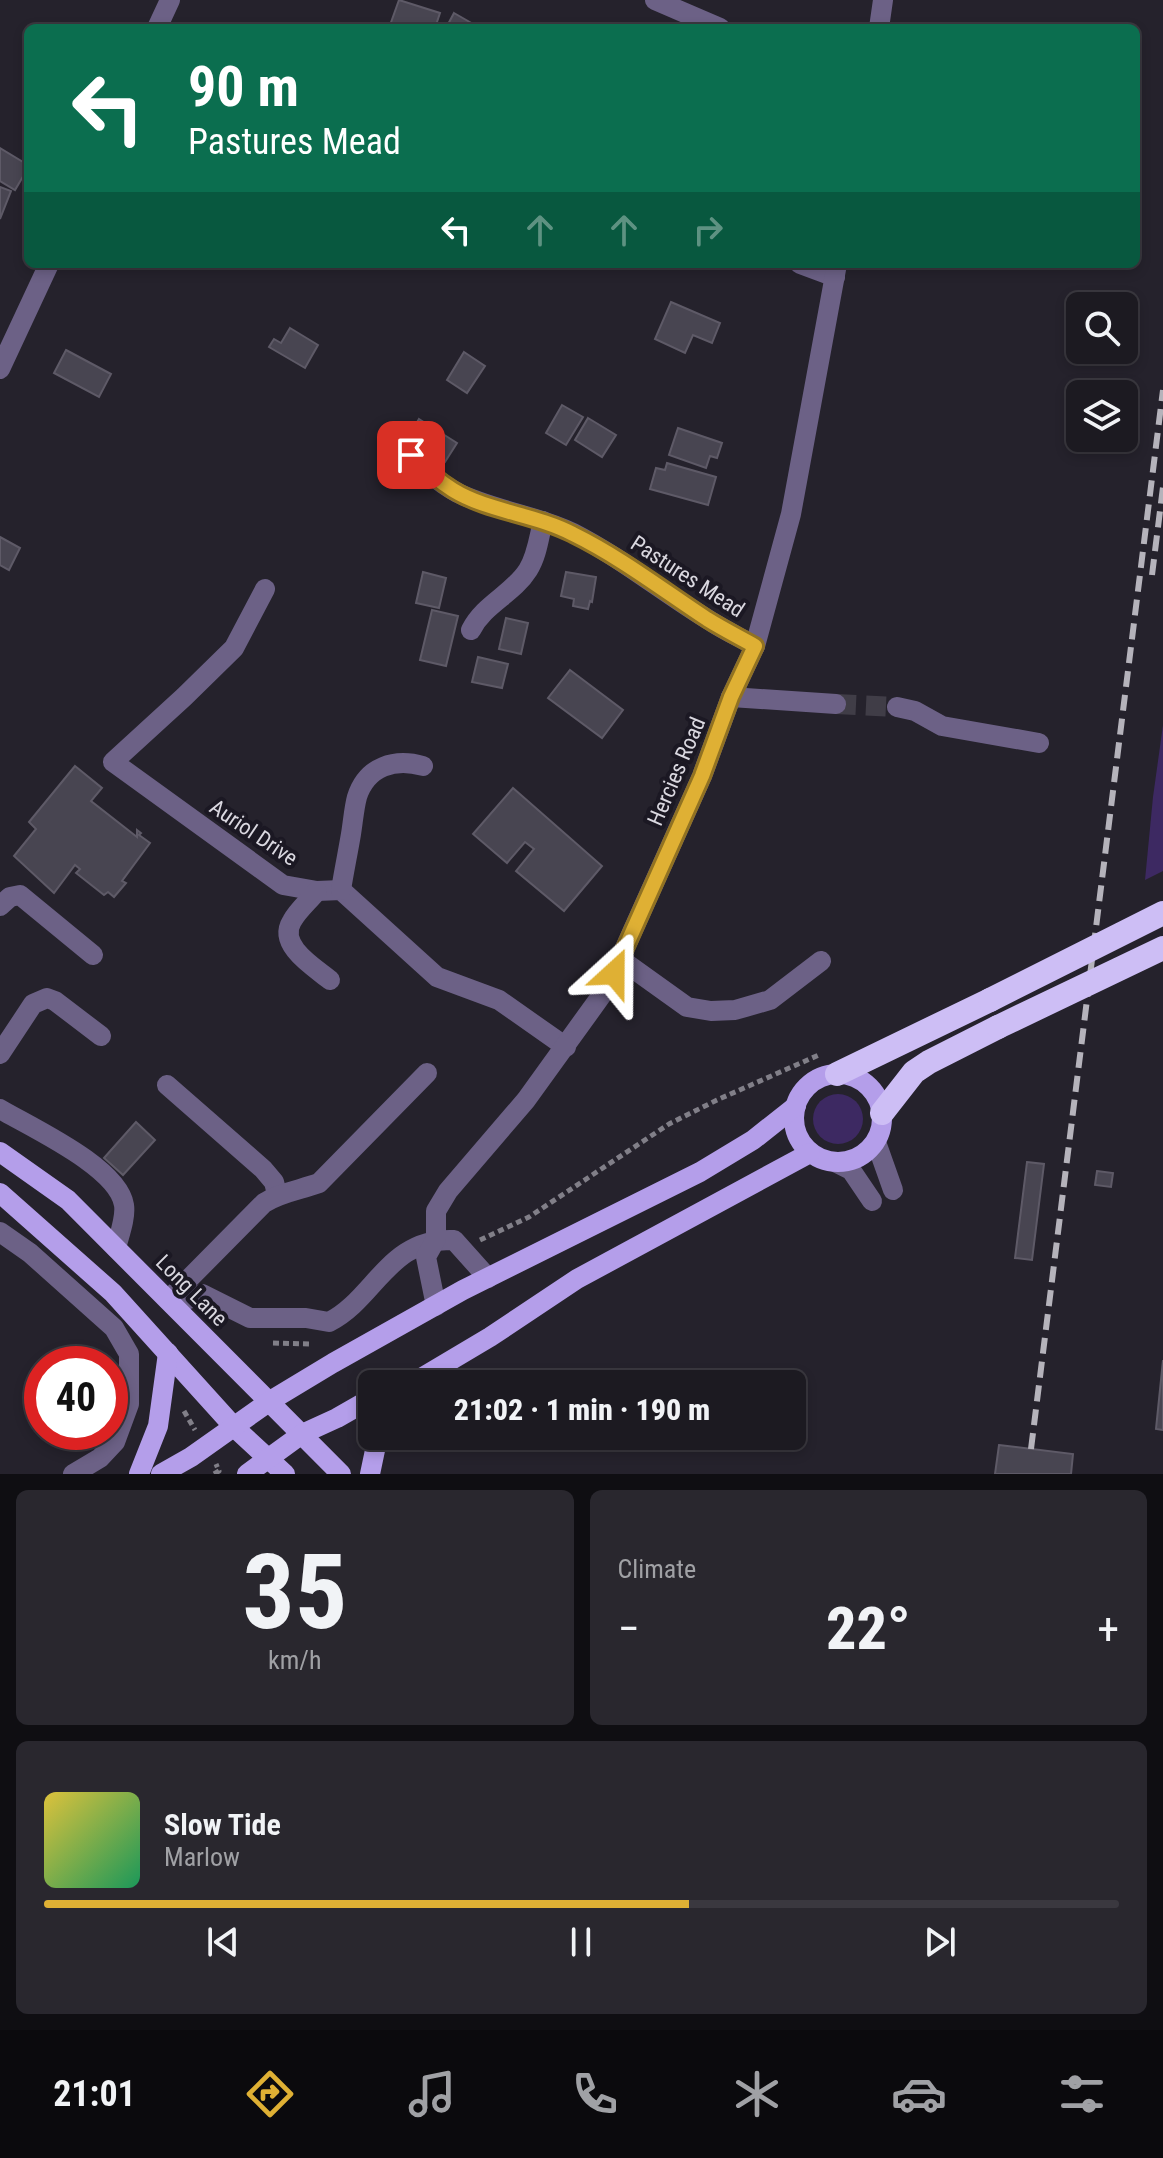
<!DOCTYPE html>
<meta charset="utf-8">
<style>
:root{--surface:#1c1a21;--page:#29272e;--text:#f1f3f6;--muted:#a0a1a5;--line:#3a383f;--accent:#dfb034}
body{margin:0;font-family:"Roboto Condensed",sans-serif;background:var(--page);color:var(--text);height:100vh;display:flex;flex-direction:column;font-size:30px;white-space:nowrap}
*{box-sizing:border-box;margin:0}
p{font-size:26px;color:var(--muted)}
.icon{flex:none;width:44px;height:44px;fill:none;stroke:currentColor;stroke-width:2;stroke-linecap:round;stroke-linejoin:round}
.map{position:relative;height:1474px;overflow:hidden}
.panel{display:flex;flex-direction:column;gap:16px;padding:16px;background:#0f0e12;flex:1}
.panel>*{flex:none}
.top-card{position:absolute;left:24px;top:24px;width:1116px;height:244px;border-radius:12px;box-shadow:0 4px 12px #0003,0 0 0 2px var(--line);background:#0b6e4f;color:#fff;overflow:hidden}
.buttons{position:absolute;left:1066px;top:292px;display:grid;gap:16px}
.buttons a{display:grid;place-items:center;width:72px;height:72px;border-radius:12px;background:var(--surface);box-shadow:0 4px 12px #0003,0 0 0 2px var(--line);font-size:40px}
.speed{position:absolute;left:24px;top:1346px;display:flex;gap:16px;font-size:40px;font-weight:700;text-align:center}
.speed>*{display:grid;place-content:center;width:104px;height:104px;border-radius:50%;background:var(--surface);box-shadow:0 4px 12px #0003,0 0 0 2px var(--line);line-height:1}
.speed .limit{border:12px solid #d22;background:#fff;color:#111}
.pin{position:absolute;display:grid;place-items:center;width:68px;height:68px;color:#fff;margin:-34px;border-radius:16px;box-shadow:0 4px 12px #0006}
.me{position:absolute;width:88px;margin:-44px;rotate:24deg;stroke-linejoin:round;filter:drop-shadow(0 0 6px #0008)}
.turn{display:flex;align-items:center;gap:28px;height:168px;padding:0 32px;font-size:36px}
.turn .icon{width:104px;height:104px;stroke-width:2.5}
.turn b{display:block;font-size:56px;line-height:68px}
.lanes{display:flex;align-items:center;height:76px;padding:0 32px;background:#0003;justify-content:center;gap:40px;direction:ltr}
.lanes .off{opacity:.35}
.big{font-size:60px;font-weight:800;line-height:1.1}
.panel .card{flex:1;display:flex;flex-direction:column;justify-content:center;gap:12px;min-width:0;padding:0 28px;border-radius:12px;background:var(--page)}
.panel .dial{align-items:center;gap:0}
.dial b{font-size:104px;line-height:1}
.song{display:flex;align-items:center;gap:24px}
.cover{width:96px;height:96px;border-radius:12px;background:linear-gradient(135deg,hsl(50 70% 55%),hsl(150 70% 35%))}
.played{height:8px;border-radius:4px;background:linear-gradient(90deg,var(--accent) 60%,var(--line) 60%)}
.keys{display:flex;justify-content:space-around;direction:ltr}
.heat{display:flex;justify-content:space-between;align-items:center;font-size:44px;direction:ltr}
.panel .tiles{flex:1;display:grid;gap:16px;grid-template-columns:1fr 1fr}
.card:last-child{grid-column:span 2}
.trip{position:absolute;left:358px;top:1370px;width:448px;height:80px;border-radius:12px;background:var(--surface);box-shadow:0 4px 12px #0003,0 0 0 2px var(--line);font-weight:800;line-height:80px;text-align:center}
.dock{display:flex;height:128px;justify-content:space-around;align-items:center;background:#0b0a0d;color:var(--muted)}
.dock .icon{width:56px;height:56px}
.dock .active{color:var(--accent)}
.dock b{font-size:36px;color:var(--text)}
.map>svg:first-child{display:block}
.green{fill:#3d2962}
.building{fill:#484551;stroke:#5e5a67;stroke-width:2}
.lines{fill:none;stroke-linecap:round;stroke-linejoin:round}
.minor-tunnel{stroke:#403d47;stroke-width:20;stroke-dasharray:20 10;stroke-linecap:butt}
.path{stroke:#817f88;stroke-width:5;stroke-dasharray:6 4;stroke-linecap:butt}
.minor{stroke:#6c6186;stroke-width:20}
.major{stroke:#b49eea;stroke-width:20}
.highway{stroke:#cdbef5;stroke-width:24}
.rail{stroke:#b5b3bb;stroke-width:6;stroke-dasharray:16 8;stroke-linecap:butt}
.highway-bridge{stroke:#cdbef5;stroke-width:24}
.route-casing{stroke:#917222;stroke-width:20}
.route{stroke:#dfb034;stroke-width:14}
.labels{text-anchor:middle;stroke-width:8;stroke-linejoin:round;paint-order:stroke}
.street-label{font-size:22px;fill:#dad8e0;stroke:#1b1823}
</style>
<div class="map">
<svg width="1163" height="1474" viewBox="0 0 1163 1474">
<rect width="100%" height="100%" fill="#25222c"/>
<g class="green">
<polygon points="1163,725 1163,871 1145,880 1153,797"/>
<circle cx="838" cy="1119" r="25"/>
</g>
<g class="building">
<polygon points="399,0 440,13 435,28 389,28"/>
<polygon points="454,13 480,28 446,28"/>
<polygon points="0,148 28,165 28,168 15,190 0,181"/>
<polygon points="0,187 11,191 0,219"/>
<polygon points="671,302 720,323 712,343 693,335 685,353 655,339"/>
<polygon points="290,328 318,345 305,368 269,347 274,339 281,343"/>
<polygon points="66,350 111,374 99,397 54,373"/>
<polygon points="464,352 485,366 467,393 447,380"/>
<polygon points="562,405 583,417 566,445 546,433"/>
<polygon points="588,418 616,435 602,457 575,440"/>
<polygon points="419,419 457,443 445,462 406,441"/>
<polygon points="678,428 722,443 717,458 710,456 706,468 669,455"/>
<polygon points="667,463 716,477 708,505 650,489 656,468 665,470"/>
<polygon points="0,537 20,548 9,570 0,565"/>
<polygon points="423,572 446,578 439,608 416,603"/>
<polygon points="566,572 596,577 592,602 590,601 588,609 573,606 574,599 561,596"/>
<polygon points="432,610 458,616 446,666 420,660"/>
<polygon points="506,618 528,623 521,654 499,649"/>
<polygon points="478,657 508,664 502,688 472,682"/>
<polygon points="570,670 623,710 602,738 548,698"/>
<polygon points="75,766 102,788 91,801 137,837 137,830 141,833 139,835 150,843 122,881 126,883 114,897 108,892 104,895 76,873 80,869 75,865 54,893 14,856 36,829 29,822"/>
<polygon points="513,788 602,866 564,911 516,871 534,849 525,842 507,863 473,834"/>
<polygon points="136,1122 155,1140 123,1175 104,1158"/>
<polygon points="1027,1162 1044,1164 1032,1260 1015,1258"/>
<polygon points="1097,1171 1113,1173 1111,1187 1095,1185"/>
<polygon points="1163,1360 1163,1430 1156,1429"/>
<polygon points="999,1445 1073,1454 1071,1474 995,1474"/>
</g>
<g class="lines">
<polyline class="minor-tunnel" points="836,704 897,707"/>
<g class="path">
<polyline points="480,1240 529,1217 669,1124 717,1100 821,1054"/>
<polyline points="273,1343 311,1344"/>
<polyline points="184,1411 195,1430"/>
<polyline points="214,1474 219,1471 216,1464"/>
</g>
<g class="minor">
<polyline points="655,0 720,28"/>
<polyline points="157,28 170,0"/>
<polyline points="879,28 883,0"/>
<polyline points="800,264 835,277"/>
<polyline points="0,369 49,264"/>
<path d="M389,433C410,454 431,479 458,493C495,511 536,515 573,533C622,558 665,594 712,622C726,631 741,638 755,646"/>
<polyline points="265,589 234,648 184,697 113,762 283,885 317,891 341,890 437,977 499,1000 566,1047"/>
<path d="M471,630C484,604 513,594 528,570C537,556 539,537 543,521"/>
<polyline points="731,697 836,704"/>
<polyline points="897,707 915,711 942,726 1039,743"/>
<path d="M341,890C344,871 348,852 351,834C353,822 354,808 357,797C367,766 395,758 423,766"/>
<path d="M317,891C309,901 298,910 292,921C277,945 314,967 330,980"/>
<polyline points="0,906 10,897 20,895 93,955"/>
<polyline points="620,959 687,1007 711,1011 735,1010 770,1000 821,961"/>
<polyline points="0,1054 33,1004 47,998 55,1001 101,1036"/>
<polyline points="167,1085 263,1169 274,1182 277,1194"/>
<path d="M0,1109C32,1128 118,1167 124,1205C126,1218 119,1236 116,1248"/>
<polyline points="876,1142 893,1190"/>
<polyline points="837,1163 851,1170 872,1201"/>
<polyline points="0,1232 30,1253 114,1328 129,1354 129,1404 115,1442 100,1458 73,1474"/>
<path d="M168,1300L264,1203C281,1192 300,1190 319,1183L427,1073"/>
<path d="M173,1305L202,1294L250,1318H306L329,1322C375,1299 389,1237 454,1240L488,1278"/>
<polyline points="436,1306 426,1257 436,1239 436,1211 448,1191 526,1100 601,996 620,959 702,776 731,697 755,646 791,514 837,264"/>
</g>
<g class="major">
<circle cx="838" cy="1118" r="44"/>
<polyline points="0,1152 68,1200 341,1474"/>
<polyline points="0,1193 113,1293 235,1428 285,1474"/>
<polyline points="411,1384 490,1337 577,1279 810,1153"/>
<polyline points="139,1474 158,1426 168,1353"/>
<polyline points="161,1474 191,1457 270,1401 333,1363 463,1290 700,1172 753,1140 796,1106"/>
<polyline points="247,1474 302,1434 337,1418 372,1398"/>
<polyline points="370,1474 378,1436"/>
</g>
<g class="highway">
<polyline points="837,1074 990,1000"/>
<polyline points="882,1113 914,1072 929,1062 998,1027"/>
</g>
<g class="rail">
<polyline points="1152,575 1163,487"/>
<polyline points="1031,1449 1163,390"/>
</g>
<g class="highway-bridge">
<polyline points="990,1000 1163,913"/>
<polyline points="998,1027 1163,948"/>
</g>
</g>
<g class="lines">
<g class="route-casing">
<path id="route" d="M411,455C424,468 437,480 453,490C489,512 535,514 573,534C620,557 663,590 707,619C723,629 739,637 755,646L731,697L702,776L614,973"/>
</g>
<use href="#route" class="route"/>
</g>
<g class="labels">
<g class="street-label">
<text transform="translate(688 576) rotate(33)" y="8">Pastures Mead</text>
<text transform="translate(676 771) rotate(-67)" y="8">Hercies Road</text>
<text transform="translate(254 832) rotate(34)" y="8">Auriol Drive</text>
<text transform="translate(192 1290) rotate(45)" y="8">Long Lane</text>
</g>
</g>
</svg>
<div class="buttons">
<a><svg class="icon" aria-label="search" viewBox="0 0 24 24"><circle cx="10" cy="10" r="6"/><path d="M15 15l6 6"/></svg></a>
<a><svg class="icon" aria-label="layers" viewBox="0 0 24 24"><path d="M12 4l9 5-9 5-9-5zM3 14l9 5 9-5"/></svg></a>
</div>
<div class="speed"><div class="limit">40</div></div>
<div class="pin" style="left:411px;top:455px;background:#d93025"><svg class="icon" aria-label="arrive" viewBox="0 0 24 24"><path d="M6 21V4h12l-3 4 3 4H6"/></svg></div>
<svg class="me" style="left:614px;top:973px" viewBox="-20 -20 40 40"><path d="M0-17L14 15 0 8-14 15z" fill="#dfb034" stroke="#fff" stroke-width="4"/></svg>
<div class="trip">21:02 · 1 min · 190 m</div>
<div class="top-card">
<div class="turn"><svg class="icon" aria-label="left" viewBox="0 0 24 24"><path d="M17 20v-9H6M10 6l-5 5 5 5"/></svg><div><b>90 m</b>Pastures Mead</div></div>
<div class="lanes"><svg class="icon" aria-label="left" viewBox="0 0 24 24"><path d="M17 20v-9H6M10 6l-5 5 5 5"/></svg><svg class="icon off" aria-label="ahead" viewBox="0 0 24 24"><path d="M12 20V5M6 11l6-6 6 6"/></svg><svg class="icon off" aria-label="ahead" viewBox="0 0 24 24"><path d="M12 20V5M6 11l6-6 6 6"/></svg><svg class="icon off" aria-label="right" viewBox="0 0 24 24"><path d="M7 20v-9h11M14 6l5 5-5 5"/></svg></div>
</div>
</div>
<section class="panel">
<div class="tiles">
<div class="card dial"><b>35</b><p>km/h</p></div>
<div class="card"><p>Climate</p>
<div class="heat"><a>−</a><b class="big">22°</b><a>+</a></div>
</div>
<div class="card">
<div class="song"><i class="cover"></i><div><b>Slow Tide</b><p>Marlow</p></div></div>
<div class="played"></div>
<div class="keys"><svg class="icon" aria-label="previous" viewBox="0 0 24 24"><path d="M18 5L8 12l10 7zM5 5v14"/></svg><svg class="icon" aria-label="pause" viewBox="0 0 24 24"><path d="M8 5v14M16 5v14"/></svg><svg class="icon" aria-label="next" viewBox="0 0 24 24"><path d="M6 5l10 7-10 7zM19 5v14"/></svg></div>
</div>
</div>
</section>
<nav class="dock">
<b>21:01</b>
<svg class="icon active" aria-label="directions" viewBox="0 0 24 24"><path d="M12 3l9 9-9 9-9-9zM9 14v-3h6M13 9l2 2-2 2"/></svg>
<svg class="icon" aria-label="music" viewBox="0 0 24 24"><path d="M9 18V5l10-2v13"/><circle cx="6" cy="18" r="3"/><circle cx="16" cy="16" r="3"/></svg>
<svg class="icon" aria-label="phone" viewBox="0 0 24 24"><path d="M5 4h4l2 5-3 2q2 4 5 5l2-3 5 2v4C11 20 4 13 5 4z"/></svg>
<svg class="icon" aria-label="climate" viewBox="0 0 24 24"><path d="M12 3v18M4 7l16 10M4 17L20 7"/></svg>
<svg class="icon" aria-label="car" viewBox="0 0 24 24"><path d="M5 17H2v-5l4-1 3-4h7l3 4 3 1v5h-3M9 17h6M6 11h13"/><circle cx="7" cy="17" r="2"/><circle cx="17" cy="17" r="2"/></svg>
<svg class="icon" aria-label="filters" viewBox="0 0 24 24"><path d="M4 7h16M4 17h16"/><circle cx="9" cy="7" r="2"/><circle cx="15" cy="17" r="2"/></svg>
</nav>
